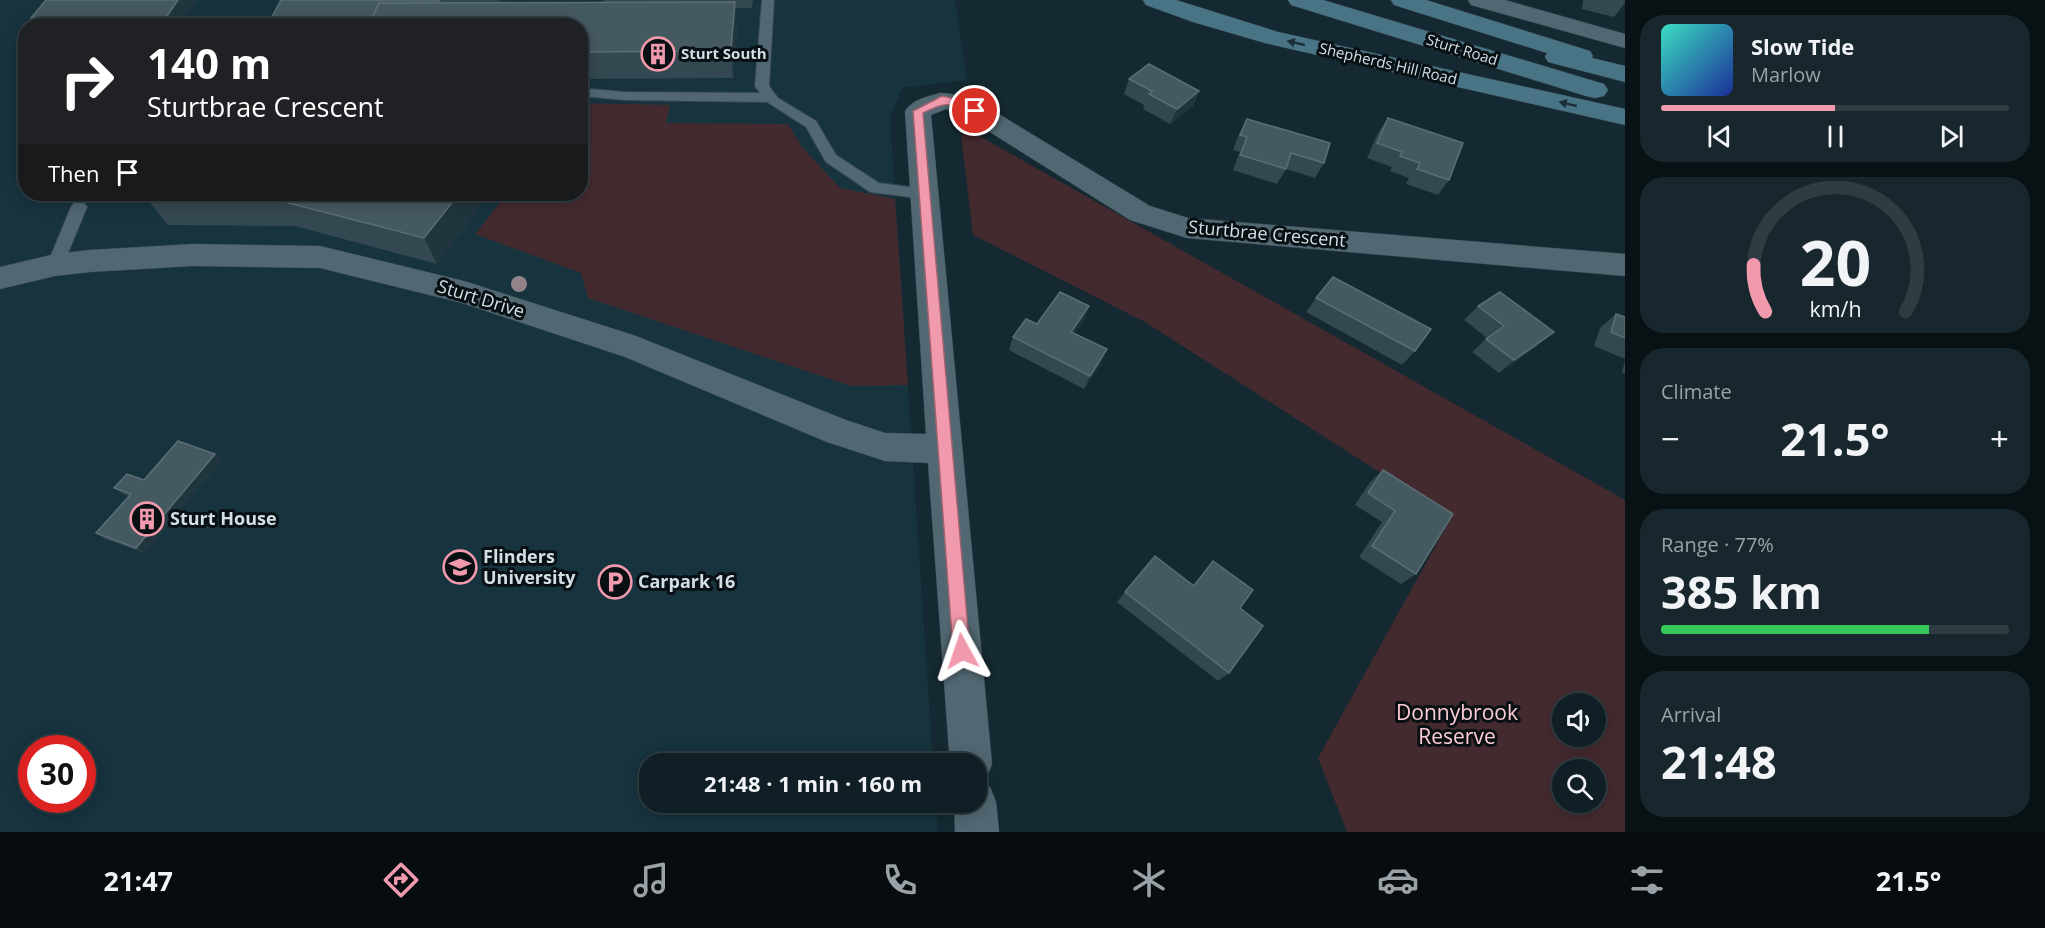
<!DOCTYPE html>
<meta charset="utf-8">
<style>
:root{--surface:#0f1f25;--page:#18272d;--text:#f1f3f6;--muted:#9ba2a7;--line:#2f3d42;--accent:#f29aad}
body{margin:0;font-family:"Open Sans",sans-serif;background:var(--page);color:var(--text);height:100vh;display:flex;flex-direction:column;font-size:22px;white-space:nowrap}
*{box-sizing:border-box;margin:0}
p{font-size:20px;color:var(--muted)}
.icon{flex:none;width:33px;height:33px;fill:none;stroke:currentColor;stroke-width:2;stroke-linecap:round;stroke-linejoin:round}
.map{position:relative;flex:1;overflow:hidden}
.sheet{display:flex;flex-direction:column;gap:15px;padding:15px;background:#081114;width:420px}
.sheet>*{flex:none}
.top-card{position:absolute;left:18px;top:18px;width:570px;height:183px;border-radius:24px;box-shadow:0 3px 15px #0003,0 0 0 2px var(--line);background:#202124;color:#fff;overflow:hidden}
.tools{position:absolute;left:1552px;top:693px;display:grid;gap:12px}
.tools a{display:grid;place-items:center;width:54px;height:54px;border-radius:50%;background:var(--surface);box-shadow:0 3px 15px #0003,0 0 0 2px var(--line);font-size:30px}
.speed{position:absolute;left:18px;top:735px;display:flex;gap:12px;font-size:30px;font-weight:700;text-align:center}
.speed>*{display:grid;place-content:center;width:78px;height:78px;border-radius:50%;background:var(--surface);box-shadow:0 3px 15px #0003,0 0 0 2px var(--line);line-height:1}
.speed .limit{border:9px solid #d22;background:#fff;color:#111}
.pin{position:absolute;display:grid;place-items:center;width:51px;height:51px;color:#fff;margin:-26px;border:3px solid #fff;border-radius:50%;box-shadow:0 2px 6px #0007}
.me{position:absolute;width:66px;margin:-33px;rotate:355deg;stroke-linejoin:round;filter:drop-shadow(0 0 4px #0008)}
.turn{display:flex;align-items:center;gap:21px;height:126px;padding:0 30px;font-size:27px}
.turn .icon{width:78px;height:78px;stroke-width:2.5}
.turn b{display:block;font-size:42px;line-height:51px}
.then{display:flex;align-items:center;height:57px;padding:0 30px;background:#0003;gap:12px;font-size:22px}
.big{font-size:45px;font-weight:700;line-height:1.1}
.sheet .card{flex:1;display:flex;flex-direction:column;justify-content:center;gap:9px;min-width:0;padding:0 21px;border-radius:24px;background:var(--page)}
.sheet .dial{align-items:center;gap:0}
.dial svg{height:156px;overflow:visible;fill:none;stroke:var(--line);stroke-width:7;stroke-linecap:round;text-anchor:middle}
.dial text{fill:var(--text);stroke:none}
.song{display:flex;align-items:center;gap:18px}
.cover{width:72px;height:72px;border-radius:9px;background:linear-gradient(135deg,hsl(170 70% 55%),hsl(230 70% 35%))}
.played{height:6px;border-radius:3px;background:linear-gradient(90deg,var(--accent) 50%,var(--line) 50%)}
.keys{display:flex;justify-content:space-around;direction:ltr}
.heat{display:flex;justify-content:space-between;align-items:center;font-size:33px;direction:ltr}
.charge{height:9px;border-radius:4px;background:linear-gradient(90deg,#34c759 77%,var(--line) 0)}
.trip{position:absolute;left:639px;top:753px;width:348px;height:60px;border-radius:24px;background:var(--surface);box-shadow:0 3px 15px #0003,0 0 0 2px var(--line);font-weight:700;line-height:60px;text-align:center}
.menu{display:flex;height:96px;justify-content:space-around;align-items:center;background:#060c0f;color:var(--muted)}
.menu .icon{width:42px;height:42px}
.menu .current{color:var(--accent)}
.menu b{font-size:27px;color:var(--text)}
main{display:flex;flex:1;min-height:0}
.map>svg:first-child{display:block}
.built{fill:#16333e;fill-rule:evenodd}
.green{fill:#432a2f;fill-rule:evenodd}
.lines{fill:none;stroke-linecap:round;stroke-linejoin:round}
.service-casing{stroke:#37474e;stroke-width:2}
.minor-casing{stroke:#37474e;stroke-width:1}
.secondary-casing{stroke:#37474e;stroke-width:1}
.service{fill:#516771;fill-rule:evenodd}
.minor{fill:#516771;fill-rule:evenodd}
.secondary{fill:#497486;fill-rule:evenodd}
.tree{fill:#94828b}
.wall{fill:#344851}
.shaded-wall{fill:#20353e}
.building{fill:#455961;stroke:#5b6e76;stroke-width:1.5}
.oneway{fill:#1c2e36}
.route{fill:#f29aad;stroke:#9d6470;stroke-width:1.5}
.labels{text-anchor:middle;stroke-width:6;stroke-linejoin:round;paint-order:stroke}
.far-street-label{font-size:15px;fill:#d2dfe5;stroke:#081014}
.far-poi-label{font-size:15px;font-weight:bold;fill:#d2dfe5;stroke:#081014;text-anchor:start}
.street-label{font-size:18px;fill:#d2dfe5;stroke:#081014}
.poi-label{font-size:18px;font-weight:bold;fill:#d2dfe5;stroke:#081014;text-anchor:start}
.near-park-label{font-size:21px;fill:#fdcbd4;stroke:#081014}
</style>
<main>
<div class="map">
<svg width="1625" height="832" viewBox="0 0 1625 832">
<rect width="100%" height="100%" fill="#142931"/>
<path class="built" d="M0,0H955L967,80L902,88L890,118L933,763L650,764V802L936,803L938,832H0ZM26,26H580V194H26ZM32,748H82V800H32Z"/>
<g class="green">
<polygon points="581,103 670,105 666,123 788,124 802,147 840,188 895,199 908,385 851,386 588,298 581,273 475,234 507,194 580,194"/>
<path d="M974,133L1625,500V832H1347L1318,758L1451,518L1145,322L973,235L961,135ZM1563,704H1596V736H1563ZM1563,770H1596V802H1563Z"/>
</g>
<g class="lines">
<g class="service-casing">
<g id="service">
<polygon points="762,0 774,0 769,86 778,98 816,121 836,155 879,183 925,189 933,194 930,198 925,199 870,192 826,162 806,127 767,102 625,100 580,96 580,88 625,92 760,93 755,86"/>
<polygon points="79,202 84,203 87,207 63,265 61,269 49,269 47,265 71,207 74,203"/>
</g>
</g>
<g class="minor-casing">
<g id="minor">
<polygon points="1468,0 1505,0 1625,34 1625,48 1471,5"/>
<path d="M940,93L952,94L984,105L1150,206L1188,218L1625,254V276L1187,238L1130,220L966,117L946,109L931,115L992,764L986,779L978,782L990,787L996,802L999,832H955L954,802H976V764H950L928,463L885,461L827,442L625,357L462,303L320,268L193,266L90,272L55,276L0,289V267L55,254L90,250L193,244L320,246L464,281L636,336L846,420L885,433L926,434L905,111C913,99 927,97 940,93Z"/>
</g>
</g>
<g class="secondary-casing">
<g id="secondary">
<polygon points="1143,0 1176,0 1278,32 1625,109 1625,125 1265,43 1193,22 1146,5"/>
<polygon points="1288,0 1323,0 1604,84 1608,90 1604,96 1595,98 1586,96 1291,5"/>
<polygon points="1391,0 1426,0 1590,51 1593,56 1592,58 1625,66 1625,82 1548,62 1545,57 1547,53 1394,5"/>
</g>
</g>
<use href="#service" class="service"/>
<use href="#minor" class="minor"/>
<use href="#secondary" class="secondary"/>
</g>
<circle class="tree" cx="519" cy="284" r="8"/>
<g class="wall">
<polygon points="46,0 198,0 181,26 38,26 31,18"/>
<polygon points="281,0 512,0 511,3 604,2 603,0 753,0 752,8 735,8 737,29 733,78 580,79 580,26"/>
<polygon points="1583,0 1625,0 1625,3 1614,17 1582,9"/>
<polygon points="1129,79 1199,91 1193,106 1170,124 1143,109 1144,105 1124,94"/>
<polygon points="1388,118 1449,180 1438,195 1406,184 1409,178 1390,171 1392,167 1367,158 1378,133"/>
<polygon points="1247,119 1324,163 1315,178 1286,169 1277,184 1233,170 1240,152 1233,150 1239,134"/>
<polygon points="490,194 437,264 295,226 168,225 146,198"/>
<polygon points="1316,298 1415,351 1402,365 1306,312"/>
<polygon points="1478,306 1539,345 1499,373 1472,352 1487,338 1464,320"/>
<polygon points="1616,314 1625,317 1625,359 1594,346 1600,328"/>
<polygon points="1084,320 1074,333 1101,363 1084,389 1009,350 1013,337 1037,324"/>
<polygon points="1625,361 1625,374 1622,372"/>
<polygon points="215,454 222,460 145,553 105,539 96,533 129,496 123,494 114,488 144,480"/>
<polygon points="1383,470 1416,574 1401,584 1359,557 1382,522 1355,505 1370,482"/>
<polygon points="1213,561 1240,608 1229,673 1218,681 1117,602 1125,592 1193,585"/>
</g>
<g class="shaded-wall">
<polygon points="178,0 198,0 181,26 169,26 165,19"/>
<polygon points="499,0 512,0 505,20"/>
<polygon points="735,2 737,29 733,78 731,51"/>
<polygon points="1199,91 1193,106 1170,124 1177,109"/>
<polygon points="459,194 490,194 437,264 424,238"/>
<polygon points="1089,306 1084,320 1066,345 1071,332"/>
<polygon points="1554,332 1539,345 1499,373 1514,360"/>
<polygon points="1107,349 1101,363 1084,389 1090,376"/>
<polygon points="215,454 222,460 145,553 136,548"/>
</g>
<g class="building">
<polygon points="46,0 178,0 165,19 31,18"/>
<polygon points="281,0 439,0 440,3 379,3 369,26 269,26 268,24"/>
<polygon points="735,2 731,51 580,52 580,26 369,26 379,3"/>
<polygon points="1149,64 1199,91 1177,109 1149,94 1152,91 1129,79"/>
<polygon points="1388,118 1463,143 1449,180 1417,169 1420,163 1400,156 1402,152 1377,143"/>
<polygon points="1247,119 1330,143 1324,163 1291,153 1286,169 1240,155 1247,137 1240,135"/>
<polygon points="149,194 459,194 424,238 277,200 146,198"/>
<polygon points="1333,277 1431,329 1415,351 1316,298"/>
<polygon points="1060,292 1089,306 1071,332 1107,349 1090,376 1013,337 1026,319 1037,324"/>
<polygon points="1500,292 1554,332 1514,360 1486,339 1504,326 1478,306"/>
<polygon points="1616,314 1625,317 1625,338 1611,332"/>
<polygon points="178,441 215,454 136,548 96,533 131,494 114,488 127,474 144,480"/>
<polygon points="1383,470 1453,514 1416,574 1372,546 1395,511 1368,493"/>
<polygon points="1155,556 1194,586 1213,561 1253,590 1240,608 1263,626 1229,673 1125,592"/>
</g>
<defs><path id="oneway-solid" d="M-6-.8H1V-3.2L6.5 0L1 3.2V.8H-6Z" transform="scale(1.5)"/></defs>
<g class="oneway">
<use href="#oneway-solid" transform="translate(1296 43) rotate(-167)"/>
<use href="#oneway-solid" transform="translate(1568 104) rotate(-167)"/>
</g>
<path class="route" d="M942,96L961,100L981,111L975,114C948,105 952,99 923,113L970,651L967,657L962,659L956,657L953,651L913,111Z"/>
<defs>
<g id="building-ring" transform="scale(1.725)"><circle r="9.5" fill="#081014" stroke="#f29aad" stroke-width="1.5"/><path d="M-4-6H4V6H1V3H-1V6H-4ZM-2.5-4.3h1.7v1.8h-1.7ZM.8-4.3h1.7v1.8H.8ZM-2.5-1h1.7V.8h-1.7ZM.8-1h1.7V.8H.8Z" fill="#f29aad"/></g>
<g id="university-ring" transform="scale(1.725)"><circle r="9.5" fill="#081014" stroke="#f29aad" stroke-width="1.5"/><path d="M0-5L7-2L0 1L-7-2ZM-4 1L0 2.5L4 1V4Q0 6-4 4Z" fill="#f29aad"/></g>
<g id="parking-ring" transform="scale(1.725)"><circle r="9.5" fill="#081014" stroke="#f29aad" stroke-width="1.5"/><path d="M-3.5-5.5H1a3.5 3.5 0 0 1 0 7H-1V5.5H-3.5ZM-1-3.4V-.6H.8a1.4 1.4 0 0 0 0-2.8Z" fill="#f29aad"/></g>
</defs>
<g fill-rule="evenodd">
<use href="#building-ring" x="658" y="54"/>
<use href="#building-ring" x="147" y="519"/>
<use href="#university-ring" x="460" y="567"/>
<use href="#parking-ring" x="615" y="582"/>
</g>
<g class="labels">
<g class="far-street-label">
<text transform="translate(1462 50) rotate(17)" y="5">Sturt Road</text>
<text transform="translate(1388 64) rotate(13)" y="5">Shepherds Hill Road</text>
</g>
<g class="far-poi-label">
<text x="681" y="59">Sturt South</text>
</g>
<g class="street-label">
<text transform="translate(1267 234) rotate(5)" y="6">Sturtbrae Crescent</text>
<text transform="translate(481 299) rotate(17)" y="6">Sturt Drive</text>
</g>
<g class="poi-label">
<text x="170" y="525">Sturt House</text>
<text x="483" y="563">Flinders<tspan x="483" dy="21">University</tspan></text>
<text x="638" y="588">Carpark 16</text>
</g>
<g class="near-park-label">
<text x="1457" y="720">Donnybrook<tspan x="1457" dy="24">Reserve</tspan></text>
</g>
</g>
</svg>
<div class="tools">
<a><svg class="icon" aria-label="sound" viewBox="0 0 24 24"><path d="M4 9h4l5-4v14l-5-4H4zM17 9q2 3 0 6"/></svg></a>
<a><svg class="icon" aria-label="search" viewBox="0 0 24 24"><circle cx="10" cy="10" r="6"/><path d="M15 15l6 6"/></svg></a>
</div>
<div class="speed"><div class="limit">30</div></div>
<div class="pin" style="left:975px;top:111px;background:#d93025"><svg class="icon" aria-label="arrive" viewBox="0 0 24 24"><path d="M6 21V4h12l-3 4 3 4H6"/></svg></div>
<svg class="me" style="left:962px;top:651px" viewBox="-20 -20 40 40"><path d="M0-17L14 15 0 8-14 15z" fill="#f29aad" stroke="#fff" stroke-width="4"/></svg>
<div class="trip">21:48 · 1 min · 160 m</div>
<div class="top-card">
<div class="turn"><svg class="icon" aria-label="right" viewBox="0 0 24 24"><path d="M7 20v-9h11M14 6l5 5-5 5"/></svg><div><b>140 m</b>Sturtbrae Crescent</div></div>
<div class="then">Then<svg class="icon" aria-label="arrive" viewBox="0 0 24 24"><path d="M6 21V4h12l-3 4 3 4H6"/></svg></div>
</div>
</div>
<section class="sheet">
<div class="card">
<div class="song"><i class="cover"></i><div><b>Slow Tide</b><p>Marlow</p></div></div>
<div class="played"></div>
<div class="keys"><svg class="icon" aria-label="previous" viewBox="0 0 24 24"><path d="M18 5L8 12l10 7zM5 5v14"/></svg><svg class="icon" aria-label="pause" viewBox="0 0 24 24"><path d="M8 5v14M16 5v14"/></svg><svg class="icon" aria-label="next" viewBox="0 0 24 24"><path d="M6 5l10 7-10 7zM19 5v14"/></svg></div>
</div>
<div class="card dial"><svg viewBox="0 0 100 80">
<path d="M14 69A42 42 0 1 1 86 69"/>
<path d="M14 69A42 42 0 0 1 8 45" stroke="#f29aad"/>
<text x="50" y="56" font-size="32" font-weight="700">20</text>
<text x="50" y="72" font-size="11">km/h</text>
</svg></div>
<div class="card"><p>Climate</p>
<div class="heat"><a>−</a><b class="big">21.5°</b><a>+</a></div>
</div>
<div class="card"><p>Range · 77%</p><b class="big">385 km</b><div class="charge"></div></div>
<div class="card"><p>Arrival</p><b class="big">21:48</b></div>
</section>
</main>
<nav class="menu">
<b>21:47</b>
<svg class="icon current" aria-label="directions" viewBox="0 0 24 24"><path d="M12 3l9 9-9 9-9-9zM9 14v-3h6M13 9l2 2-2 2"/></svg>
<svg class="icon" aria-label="music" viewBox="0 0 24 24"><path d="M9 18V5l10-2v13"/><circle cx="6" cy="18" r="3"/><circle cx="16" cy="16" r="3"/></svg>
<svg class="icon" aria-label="phone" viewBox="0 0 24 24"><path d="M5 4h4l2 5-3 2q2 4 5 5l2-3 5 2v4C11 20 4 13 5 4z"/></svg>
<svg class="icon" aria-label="climate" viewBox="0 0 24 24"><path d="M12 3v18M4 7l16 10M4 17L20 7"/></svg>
<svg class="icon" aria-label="car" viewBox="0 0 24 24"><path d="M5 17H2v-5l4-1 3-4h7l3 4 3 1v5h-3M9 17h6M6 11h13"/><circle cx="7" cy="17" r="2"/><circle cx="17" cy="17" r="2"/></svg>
<svg class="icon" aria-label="filters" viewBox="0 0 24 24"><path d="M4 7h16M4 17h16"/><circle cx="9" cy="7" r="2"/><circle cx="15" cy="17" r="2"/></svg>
<b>21.5°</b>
</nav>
